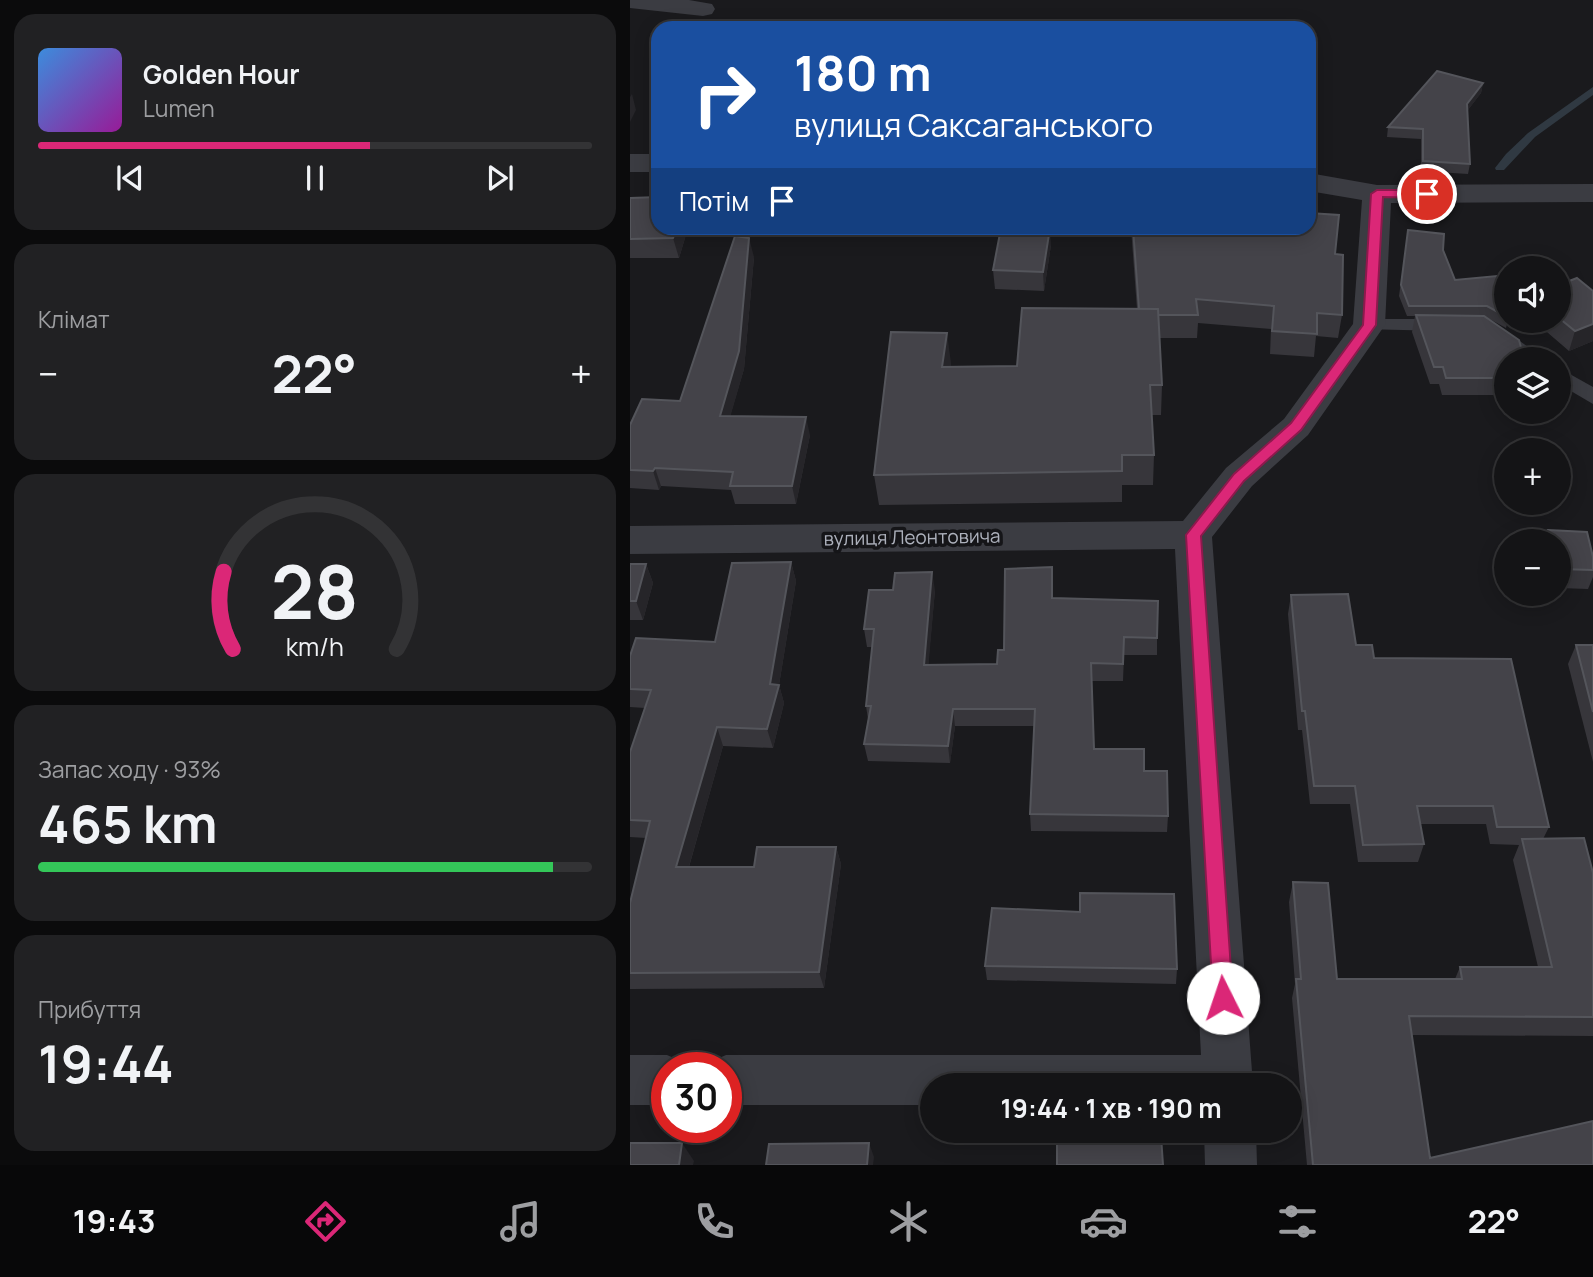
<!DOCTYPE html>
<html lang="uk">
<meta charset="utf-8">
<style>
:root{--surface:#141416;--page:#212123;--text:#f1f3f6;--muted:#9d9ea1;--line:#333335;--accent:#db2777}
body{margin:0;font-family:Manrope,sans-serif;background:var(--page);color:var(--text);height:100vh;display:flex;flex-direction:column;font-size:26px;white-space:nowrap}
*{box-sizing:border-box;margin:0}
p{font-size:23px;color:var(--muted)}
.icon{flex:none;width:38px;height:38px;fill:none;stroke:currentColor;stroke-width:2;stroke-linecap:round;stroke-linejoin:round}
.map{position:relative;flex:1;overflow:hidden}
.drawer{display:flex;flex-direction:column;gap:14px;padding:14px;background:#0b0b0c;width:630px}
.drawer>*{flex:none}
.top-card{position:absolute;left:21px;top:21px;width:665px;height:214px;border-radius:21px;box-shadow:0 4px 18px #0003,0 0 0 2px var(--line);background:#1a4fa0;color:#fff;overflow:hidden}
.controls{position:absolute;left:864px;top:256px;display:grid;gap:14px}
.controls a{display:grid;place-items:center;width:77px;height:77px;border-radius:50%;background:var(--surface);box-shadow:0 4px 18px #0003,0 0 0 2px var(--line);font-size:35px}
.speed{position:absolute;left:21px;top:1052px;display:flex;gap:14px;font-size:35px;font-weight:700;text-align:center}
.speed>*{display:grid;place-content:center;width:91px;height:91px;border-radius:50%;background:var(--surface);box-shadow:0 4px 18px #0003,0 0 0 2px var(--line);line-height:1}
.speed .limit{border:10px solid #d22;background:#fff;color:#111}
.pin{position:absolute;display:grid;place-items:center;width:60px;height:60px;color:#fff;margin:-30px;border:4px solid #fff;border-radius:50%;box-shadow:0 2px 7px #0007}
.me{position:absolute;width:77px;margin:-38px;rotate:356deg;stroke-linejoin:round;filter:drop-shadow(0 0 5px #0008)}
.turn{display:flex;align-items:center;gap:24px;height:147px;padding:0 28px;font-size:32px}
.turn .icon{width:91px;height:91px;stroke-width:2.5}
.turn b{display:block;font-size:49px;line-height:60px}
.then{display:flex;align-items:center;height:66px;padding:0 28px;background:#0003;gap:14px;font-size:26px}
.big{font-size:52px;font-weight:700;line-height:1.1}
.drawer .widget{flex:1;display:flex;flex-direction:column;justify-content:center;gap:10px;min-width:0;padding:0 24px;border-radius:21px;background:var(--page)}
.drawer .dial{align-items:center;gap:0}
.dial svg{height:182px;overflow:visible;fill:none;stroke:var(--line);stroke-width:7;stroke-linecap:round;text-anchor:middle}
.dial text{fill:var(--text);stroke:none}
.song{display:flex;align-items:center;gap:21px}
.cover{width:84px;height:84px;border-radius:10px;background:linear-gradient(135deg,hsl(210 70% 55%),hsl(300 70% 35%))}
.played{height:7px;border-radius:4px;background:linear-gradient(90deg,var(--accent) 60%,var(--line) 60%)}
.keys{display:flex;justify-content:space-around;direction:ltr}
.heat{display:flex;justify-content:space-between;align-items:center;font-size:38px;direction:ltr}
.charge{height:10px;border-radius:5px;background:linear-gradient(90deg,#34c759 93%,var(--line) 0)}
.trip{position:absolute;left:290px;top:1073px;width:382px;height:70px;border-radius:35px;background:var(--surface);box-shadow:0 4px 18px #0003,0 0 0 2px var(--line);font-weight:700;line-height:70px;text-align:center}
.dock{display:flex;height:112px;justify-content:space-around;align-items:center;background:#080809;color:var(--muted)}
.dock .icon{width:49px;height:49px}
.dock .on{color:var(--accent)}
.dock b{font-size:32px;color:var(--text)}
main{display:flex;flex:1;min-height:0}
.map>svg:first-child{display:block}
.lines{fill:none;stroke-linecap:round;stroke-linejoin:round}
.stream{fill:#303942;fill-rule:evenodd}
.service{fill:#3b3c42;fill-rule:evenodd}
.minor{fill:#3b3c42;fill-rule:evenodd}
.wall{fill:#37363b}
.shaded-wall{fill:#262529}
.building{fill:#444349;stroke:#54555b;stroke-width:2}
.route{fill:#db2777;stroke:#8e194d;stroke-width:2}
.labels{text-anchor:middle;stroke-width:7;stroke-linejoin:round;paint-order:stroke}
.street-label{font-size:19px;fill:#adb1bc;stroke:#151518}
</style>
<main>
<section class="drawer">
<div class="widget">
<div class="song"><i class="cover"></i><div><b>Golden Hour</b><p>Lumen</p></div></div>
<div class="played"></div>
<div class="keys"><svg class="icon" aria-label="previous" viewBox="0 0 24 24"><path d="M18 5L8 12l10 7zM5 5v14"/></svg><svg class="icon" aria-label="pause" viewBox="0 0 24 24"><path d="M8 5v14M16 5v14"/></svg><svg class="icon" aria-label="next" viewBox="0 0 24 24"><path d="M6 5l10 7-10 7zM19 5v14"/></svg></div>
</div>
<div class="widget"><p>Клімат</p>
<div class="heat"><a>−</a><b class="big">22°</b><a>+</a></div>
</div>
<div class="widget dial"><svg viewBox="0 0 100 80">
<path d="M14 69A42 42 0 1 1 86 69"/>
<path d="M14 69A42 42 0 0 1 10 35" stroke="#db2777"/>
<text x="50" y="56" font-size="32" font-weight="700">28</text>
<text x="50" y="72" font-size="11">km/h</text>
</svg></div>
<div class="widget"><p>Запас ходу · 93%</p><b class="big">465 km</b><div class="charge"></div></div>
<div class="widget"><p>Прибуття</p><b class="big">19:44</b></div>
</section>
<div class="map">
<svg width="963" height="1165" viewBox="0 0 963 1165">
<rect width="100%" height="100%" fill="#1a1a1d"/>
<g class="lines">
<polygon class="stream" points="963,87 963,95 905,137 874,170 866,170 865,168 876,154 898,133"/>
<g class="service">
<polygon points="739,319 813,319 820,321 823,325 820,329 813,331 732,329 729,325 732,321"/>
<polygon points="866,327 873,329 915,359 891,359 859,337 856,333 859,329"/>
<polygon points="929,368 963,387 963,404 929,384"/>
</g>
<g class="minor">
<polygon points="0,0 59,0 82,4 85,9 82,14 73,16 0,8"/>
<rect x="0" y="154" width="28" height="18"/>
<polygon points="679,173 747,185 963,184 963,202 761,203 755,325 678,435 622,486 582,537 623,1085 303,1085 303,1105 96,1105 96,1068 76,1068 78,1063 96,1055 571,1055 545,549 0,554 0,526 553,521 596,468 654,419 723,324 732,200 679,191"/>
<polygon points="0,1055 37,1055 55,1063 57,1068 37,1068 37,1105 0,1105"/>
<polygon points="574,1130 626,1130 627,1165 575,1165"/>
</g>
</g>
<g class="wall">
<polygon points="853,83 851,93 837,111 840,164 838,174 791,171 791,139 757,137 758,127"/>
<polygon points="0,198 58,228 49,258 0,258"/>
<polygon points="501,228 679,228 705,254 712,315 708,338 686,336 684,357 640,354 641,329 568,323 567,338 529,338 532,385 531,415 522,415 524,455 523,485 492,485 492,502 249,505 244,475 321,363 320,367 387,366 507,309"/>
<polygon points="778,230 813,250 825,280 877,311 877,320 878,320 876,328 854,316 877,359 877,395 812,395 809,384 800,384 782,332 785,316 777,316 769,296"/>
<polygon points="421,245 414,291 365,289 363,270"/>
<polygon points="124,257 114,369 100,416 180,435 166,504 105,504 101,490 31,486 29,490 0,488 0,425 50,401"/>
<polygon points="929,285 963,291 963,341 939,351 903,320 929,320"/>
<polygon points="918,530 963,557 963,577 958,589 929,588 929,541 915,541"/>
<polygon points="161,562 166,581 149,685 154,703 143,748 93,746 59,867 124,867 206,847 211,864 194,988 0,989 0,902 16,838 0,837 0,752 15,708 0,707 0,656 85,642"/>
<polygon points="0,564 16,564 23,583 13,620 0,620"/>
<polygon points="305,590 298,665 367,664 374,650 423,598 527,638 527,655 494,655 493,681 462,681 464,749 514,771 538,816 537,832 401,831 400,814 404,726 325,726 320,763 238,761 234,744 238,719 236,706 242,647 237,647 234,629"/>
<polygon points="661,595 744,658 919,827 913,839 963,873 963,1036 782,1035 800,1158 963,1165 677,1165 662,998 665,984 659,902 663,882 707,979 825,979 830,967 908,967 883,860 889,845 860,844 856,824 790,824 794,844 788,862 728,862 720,804 680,804 672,730 668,730 658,614"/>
<polygon points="946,645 963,645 963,762 938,664"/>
<polygon points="355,966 547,969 546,984 357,980"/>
</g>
<g class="shaded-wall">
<polygon points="853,83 851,93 835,114 837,104"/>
<polygon points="2,94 6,110 0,122 0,97"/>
<polygon points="47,228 58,228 49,258 43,238"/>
<polygon points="420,228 421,245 414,291 413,272"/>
<polygon points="119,238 124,257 114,369 95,435 90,416"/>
<polygon points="963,324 963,341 939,351 945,331"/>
<polygon points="317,333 321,363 316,398 312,367"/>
<polygon points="176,417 180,435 166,504 162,486"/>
<polygon points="25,468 31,486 29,490 23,471"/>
<polygon points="161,562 166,581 149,685 154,703 143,748 137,729 140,684"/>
<polygon points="16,564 23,583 13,620 6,601"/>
<polygon points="302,572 305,590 297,683 294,665"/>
<polygon points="323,709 325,726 320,763 318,746"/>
<polygon points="87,727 93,746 54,884 46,867"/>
<polygon points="206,847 211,864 194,988 189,972"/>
<polygon points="52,1143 64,1161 63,1165 49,1165"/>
<polygon points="239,1143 244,1157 243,1165 237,1165"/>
</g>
<g class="building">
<polygon points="807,71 853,83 837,104 840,164 793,161 793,129 758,127"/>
<polygon points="28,197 28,228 47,228 43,238 0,239 0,198"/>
<polygon points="679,213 709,215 705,254 713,255 712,315 687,313 687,334 642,331 644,306 566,299 568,315 528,315 528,309 509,309 503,228 679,228"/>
<polygon points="371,228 420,228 413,272 363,270"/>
<polygon points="778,230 814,234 813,250 825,280 867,276 877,311 877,317 857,306 779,306 771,285"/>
<polygon points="105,236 119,238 109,351 90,416 176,417 162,486 100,486 103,472 25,468 23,471 0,470 0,425 12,399 50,401"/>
<polygon points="947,278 963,291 963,324 945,331 929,318 929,285"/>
<polygon points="392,308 528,309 532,385 520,385 524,455 492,455 492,471 244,475 261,332 317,333 312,367 387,366"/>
<polygon points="786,315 854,316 889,340 894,359 877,359 877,378 816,378 813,367 804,367"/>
<polygon points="918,530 957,532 963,557 963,570 929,569 929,541 921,541"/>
<polygon points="161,562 140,684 149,685 137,729 87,727 46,867 124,867 127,847 206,847 189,972 0,973 0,903 20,821 0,820 0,752 21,690 0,689 0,656 6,638 85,642 102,563"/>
<polygon points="0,564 16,564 6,601 0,601"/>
<polygon points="422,567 422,598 528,601 527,638 494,637 493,664 461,663 464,749 514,749 514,771 537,771 538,816 400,814 405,709 323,709 318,746 234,744 241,706 236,706 244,629 234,629 239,590 263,590 265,573 302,572 294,665 367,664 368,650 374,650 375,569"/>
<polygon points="718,594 726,645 742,645 744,658 881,659 919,827 867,827 863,806 787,806 794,844 733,845 725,786 684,786 675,711 672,711 661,595"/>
<polygon points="946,645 963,645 963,712"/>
<polygon points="954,838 963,873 963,1017 779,1016 800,1158 963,1121 963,1165 683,1165 666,979 671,979 663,882 698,883 707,979 832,979 830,967 922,967 892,839"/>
<polygon points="450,893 544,894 547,969 355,966 362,908 450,912"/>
<polygon points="531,1136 533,1165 427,1165 427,1140"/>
<polygon points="0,1143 52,1143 49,1165 0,1165"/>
<polygon points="239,1143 237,1165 136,1165 139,1144"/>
</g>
<polygon class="route" points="747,190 797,190 803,194 797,198 753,197 746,325 671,430 614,481 571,536 603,998 600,1005 593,1007 586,1005 583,998 556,535 604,474 661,423 733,325 741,194"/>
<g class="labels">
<g class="street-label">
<text transform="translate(282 537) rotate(-1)" y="7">вулиця Леонтовича</text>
</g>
</g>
</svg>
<div class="controls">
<a><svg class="icon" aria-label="sound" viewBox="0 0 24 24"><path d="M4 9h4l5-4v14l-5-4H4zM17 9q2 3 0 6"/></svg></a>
<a><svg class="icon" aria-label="layers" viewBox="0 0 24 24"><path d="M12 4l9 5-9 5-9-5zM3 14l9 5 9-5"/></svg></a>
<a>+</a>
<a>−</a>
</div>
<div class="speed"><div class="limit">30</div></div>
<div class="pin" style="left:797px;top:194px;background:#d93025"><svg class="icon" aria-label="arrive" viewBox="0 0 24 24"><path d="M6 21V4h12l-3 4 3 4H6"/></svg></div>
<svg class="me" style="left:593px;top:998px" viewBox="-20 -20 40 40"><circle r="19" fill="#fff"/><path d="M0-13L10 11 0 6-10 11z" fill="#db2777"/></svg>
<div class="trip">19:44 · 1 хв · 190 m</div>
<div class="top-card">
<div class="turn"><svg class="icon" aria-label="right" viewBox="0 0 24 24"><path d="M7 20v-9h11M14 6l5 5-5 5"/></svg><div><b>180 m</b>вулиця Саксаганського</div></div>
<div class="then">Потім<svg class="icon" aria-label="arrive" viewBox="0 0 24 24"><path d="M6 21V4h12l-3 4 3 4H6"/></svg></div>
</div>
</div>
</main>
<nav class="dock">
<b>19:43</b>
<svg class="icon on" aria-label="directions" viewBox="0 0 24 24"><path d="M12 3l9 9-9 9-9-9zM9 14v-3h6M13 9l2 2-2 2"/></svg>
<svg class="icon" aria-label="music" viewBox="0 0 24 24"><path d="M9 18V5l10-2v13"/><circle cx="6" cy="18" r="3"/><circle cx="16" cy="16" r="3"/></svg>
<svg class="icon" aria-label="phone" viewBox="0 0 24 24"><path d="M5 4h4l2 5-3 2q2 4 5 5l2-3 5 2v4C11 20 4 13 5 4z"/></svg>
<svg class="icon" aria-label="climate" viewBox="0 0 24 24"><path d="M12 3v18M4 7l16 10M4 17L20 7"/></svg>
<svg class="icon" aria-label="car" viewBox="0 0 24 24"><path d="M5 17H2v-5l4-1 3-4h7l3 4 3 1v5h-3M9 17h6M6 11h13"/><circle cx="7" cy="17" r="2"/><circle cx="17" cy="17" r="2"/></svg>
<svg class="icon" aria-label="filters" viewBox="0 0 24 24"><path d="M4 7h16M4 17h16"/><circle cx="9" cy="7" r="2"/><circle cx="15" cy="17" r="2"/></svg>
<b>22°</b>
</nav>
